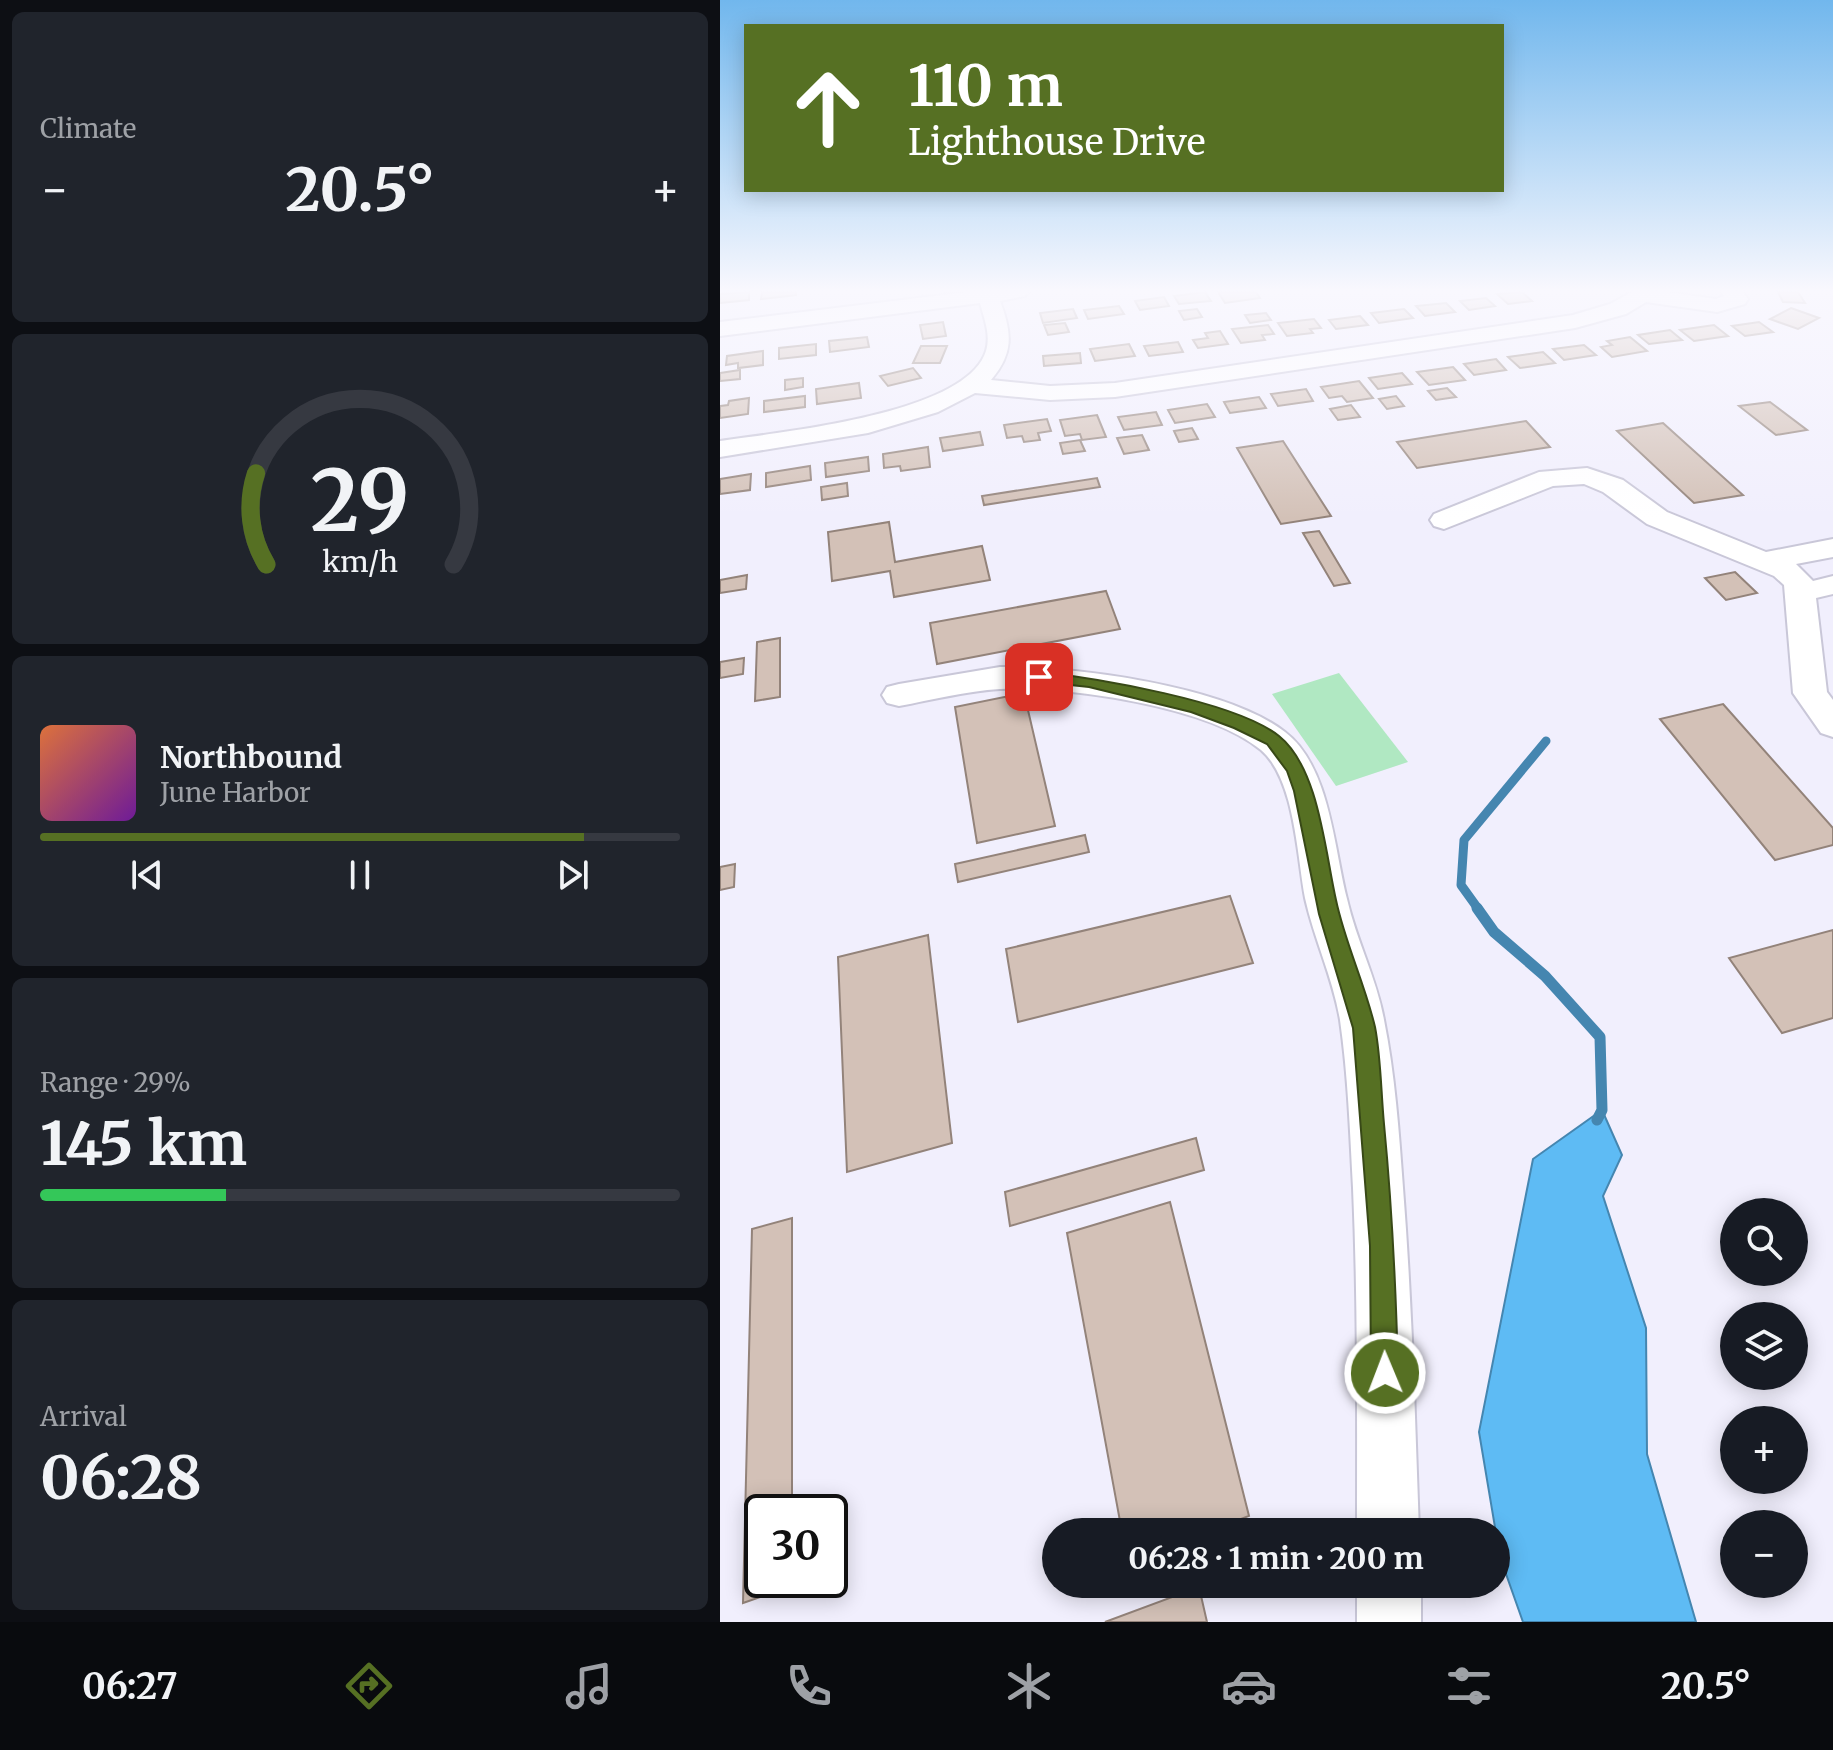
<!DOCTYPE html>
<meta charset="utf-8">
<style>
:root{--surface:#171b24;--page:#20242c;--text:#f1f3f6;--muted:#9ea1a6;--line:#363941;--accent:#567023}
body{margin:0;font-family:Merriweather,serif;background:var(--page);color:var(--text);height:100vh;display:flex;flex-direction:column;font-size:30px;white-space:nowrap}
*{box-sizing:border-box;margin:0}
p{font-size:26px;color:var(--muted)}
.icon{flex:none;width:44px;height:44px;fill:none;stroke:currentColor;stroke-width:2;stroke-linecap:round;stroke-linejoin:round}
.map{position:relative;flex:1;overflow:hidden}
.sheet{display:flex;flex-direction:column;gap:12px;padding:12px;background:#0d0f14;width:720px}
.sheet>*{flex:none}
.banner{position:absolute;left:24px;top:24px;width:760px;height:168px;border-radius:0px;box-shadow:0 4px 20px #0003;background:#567023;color:#fff;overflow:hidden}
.controls{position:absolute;left:1000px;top:1198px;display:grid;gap:16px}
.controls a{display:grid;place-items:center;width:88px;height:88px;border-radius:50%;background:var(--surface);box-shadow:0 4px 20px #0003;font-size:40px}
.speed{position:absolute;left:24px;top:1494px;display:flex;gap:16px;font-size:40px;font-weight:700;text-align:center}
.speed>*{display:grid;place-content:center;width:104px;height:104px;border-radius:50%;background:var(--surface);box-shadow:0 4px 20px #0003;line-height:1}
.speed .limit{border:4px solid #111;border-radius:12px;background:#fff;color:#111}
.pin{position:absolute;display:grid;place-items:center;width:68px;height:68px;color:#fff;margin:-34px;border-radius:16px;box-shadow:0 4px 12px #0006}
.me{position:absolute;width:88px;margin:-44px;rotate:359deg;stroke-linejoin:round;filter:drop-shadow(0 0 6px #0008)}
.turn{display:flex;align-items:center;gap:28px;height:168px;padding:0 32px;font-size:36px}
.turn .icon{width:104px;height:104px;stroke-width:2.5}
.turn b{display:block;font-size:56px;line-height:68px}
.big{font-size:60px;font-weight:700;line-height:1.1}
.sheet .widget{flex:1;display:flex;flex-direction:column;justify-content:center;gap:12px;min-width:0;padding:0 28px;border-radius:12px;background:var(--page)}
.sheet .dial{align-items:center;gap:0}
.dial svg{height:208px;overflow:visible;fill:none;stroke:var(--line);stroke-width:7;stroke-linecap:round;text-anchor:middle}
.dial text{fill:var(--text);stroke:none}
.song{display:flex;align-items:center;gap:24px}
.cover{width:96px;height:96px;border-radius:12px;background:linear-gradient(135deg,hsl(20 70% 55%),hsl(280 70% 35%))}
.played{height:8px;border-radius:4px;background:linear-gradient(90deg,var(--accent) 85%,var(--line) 85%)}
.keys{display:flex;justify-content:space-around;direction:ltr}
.heat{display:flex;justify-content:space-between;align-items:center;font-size:44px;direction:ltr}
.charge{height:12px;border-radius:6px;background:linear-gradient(90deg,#34c759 29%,var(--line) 0)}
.trip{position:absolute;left:322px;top:1518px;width:468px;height:80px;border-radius:40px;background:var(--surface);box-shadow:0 4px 20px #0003;font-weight:700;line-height:80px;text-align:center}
.tab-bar{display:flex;height:128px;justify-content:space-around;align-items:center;background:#090b0e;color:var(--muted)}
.tab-bar .icon{width:56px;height:56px}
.tab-bar .current{color:var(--accent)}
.tab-bar b{font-size:36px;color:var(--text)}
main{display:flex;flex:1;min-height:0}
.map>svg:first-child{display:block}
.green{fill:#b0e8c2}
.water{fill:#5ebbf4;stroke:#4586b0;stroke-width:2}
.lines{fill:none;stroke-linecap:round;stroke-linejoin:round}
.stream-far1{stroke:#4586b0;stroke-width:9}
.stream{stroke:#4586b0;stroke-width:11}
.building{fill:#d3c1b7;stroke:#93837a;stroke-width:2}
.minor-casing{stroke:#c9c7d8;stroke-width:4}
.minor{fill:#fff;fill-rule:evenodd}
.route{fill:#567023;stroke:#384917;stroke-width:2}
</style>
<main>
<section class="sheet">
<div class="widget"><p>Climate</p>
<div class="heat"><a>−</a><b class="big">20.5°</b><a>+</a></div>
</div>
<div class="widget dial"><svg viewBox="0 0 100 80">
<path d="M14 69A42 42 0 1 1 86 69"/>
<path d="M14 69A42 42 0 0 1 10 34" stroke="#567023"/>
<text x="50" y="56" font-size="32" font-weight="700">29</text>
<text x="50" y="72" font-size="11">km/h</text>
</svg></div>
<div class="widget">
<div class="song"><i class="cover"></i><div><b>Northbound</b><p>June Harbor</p></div></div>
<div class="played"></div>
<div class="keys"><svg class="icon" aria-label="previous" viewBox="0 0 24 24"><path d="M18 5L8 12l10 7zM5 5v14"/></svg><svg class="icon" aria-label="pause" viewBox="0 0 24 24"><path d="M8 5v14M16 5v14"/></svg><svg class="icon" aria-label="next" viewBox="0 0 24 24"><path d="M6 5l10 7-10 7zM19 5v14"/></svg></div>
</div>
<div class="widget"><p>Range · 29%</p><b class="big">145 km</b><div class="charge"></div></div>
<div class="widget"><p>Arrival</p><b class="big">06:28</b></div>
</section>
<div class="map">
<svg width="1113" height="1622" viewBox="0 0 1113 1622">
<rect width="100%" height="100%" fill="#f1effd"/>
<polygon class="green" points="619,673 688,762 616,786 552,694"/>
<polygon class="water" points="882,1110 902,1155 883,1196 926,1328 927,1454 976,1622 803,1622 780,1557 759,1432 813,1159"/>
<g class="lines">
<polyline class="stream-far1" points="759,910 741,885 744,840 826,741"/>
<polyline class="stream" points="757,908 774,932 825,976 880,1037 882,1110 877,1120"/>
</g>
<g class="building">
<polygon points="29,292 29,300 0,303 0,294"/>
<polygon points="42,292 76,292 76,295 41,299"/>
<polygon points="485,292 491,301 459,304 454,296"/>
<polygon points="498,292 536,292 540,298 505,303"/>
<polygon points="802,292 812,301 788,304 777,294"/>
<polygon points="1058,292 1078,292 1085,303 1063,302"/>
<polygon points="444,297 449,306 420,310 415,301"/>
<polygon points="766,298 775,306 749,310 740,301"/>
<polygon points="726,303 735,312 705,316 696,306"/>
<polygon points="399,306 404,314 368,319 364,310"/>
<polygon points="1071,308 1099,318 1078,329 1050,319"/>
<polygon points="353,309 357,318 323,323 320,313"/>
<polygon points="477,309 482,317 464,320 459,311"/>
<polygon points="684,309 693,318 659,323 651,313"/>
<polygon points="546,313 551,320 530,323 525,315"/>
<polygon points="640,316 648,325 616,329 609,320"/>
<polygon points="594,319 601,328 590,329 593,333 567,336 558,323"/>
<polygon points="223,322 226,336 203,339 200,325"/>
<polygon points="1039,322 1053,332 1025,336 1012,326"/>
<polygon points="345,323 349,332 328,335 324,325"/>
<polygon points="548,325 554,334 542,335 545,340 521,343 512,329"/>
<polygon points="994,325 1008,336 974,341 960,330"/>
<polygon points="950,330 962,340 929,344 918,335"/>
<polygon points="500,331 508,344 478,348 473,340 488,338 485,333"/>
<polygon points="147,337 149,347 110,352 109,341"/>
<polygon points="910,337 927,351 892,357 881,347 892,345 887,341"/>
<polygon points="458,342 463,352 429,356 424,346"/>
<polygon points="96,344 96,355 59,359 59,348"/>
<polygon points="409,344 415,356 375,361 370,349"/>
<polygon points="864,345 876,355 844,360 833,349"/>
<polygon points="201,346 227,346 220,363 193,363"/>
<polygon points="43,351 43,365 18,368 18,363 6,365 7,356"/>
<polygon points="823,352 835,363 800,368 788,357"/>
<polygon points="360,353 361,363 324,366 323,356"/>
<polygon points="776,359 786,370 754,375 744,364"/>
<polygon points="733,367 745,380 709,385 697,372"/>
<polygon points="193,368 201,378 168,386 160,376"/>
<polygon points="20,370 20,379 0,381 0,373"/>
<polygon points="682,373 692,384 658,389 649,378"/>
<polygon points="83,378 83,387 65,390 65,380"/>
<polygon points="639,381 653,398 627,402 622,396 609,398 601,387"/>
<polygon points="139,383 141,398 97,404 96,389"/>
<polygon points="727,388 736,397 716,400 708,391"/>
<polygon points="586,389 593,401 558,406 551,394"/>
<polygon points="85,396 85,407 44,412 44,401"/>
<polygon points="676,396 684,406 667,409 659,399"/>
<polygon points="539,397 546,408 510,413 504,402"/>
<polygon points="29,398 28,414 0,418 0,406 8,405 9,401"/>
<polygon points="1050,402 1087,430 1056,435 1019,406"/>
<polygon points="487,404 495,417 455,423 448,410"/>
<polygon points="631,405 640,417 618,420 610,409"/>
<polygon points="436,412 442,425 404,430 398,417"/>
<polygon points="377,415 386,437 362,440 360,434 345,436 340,420"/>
<polygon points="327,419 331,431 318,433 320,440 304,442 302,436 287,438 284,425"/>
<polygon points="806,421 830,447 697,468 677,442"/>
<polygon points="943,423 1023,495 974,503 897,431"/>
<polygon points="472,428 478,439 459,442 454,431"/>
<polygon points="260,432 263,445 223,451 220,438"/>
<polygon points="422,435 429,450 404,454 397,438"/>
<polygon points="360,440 365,451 343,454 340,443"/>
<polygon points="563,441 611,516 561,524 517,448"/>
<polygon points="208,447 210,467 181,471 180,466 164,468 163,454"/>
<polygon points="148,457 149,471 106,477 105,463"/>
<polygon points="90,466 91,480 46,487 46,473"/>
<polygon points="31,474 30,490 0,494 0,479"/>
<polygon points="377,478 380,487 264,505 262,496"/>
<polygon points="127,483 128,496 102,500 101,487"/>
<polygon points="169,522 175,562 262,546 270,580 174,597 170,571 112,581 108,532"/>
<polygon points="599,531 630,583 614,586 583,533"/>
<polygon points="1015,572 1037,593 1006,600 985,578"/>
<polygon points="27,575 26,589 0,593 0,580"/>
<polygon points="386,591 400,629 217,664 210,623"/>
<polygon points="60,638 60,697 35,701 37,642"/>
<polygon points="24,658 23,674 0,678 0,662"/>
<polygon points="304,693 335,826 257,843 235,707"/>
<polygon points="1003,704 1113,828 1113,845 1055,860 940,719"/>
<polygon points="365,835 369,852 238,882 235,864"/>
<polygon points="15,864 14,887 0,890 0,867"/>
<polygon points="510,896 533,963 298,1022 286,949"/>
<polygon points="1113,930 1113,1018 1062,1033 1009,958"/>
<polygon points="208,935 232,1143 127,1172 118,957"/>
<polygon points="476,1138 484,1170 290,1226 285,1192"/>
<polygon points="450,1202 529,1516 486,1532 402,1532 347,1233"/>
<polygon points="72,1218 72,1512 42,1512 42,1580 72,1580 72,1586 23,1603 32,1229"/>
<polygon points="479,1587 487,1622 385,1622"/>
</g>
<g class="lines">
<g class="minor-casing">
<g id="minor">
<path d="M247,292H309L305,296L280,301C292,333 294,353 271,380L330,386L395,383L853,315L890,304L912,292H946L996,299L1004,296L1001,292H1023L1028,299L1025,304L997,312L926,302L906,314L855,328L395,397L330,400L255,393L218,412L148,433L0,457V441C58,432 246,415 266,351C271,335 264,318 260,303L0,336V322Z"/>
<polygon points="867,468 903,480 947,512 1046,552 1113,539 1113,557 1076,564 1093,581 1113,576 1113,594 1096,598 1107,692 1113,700 1113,737 1101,733 1073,693 1064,585 1054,576 927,524 883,492 864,484 833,486 724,529 714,526 710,520 714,514 819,472"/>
<path d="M280,667C354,666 506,686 565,732C610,766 614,849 627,899C636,940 657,979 664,1020C675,1075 679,1132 683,1188C692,1303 695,1417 699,1532H637C637,1417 638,1303 633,1188C630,1132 628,1075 620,1020C613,978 594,939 585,898C577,856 575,779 541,750C488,706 348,686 280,689C246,691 212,700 179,706L167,703L162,695L167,687L179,684Z"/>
<rect x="637" y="1584" width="64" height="38"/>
</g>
</g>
<use href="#minor" class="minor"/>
</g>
<linearGradient id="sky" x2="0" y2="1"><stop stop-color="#71b7ed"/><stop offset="0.56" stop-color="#f9f8fe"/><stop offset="1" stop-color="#f9f8fe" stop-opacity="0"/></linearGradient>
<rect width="1113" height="519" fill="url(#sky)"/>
<path class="route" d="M319,672C376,678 515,701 559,736C599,768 605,852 616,900C625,943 645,984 655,1027C661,1058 661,1093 664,1124C672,1207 676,1289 678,1373L674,1382L665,1386L655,1382L651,1373L650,1246L633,1028L599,914L574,791L567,771L547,744L514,728L471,712L369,687L314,681V674Z"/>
</svg>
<div class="controls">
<a><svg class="icon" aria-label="search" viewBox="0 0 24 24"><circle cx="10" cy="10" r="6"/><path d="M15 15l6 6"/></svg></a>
<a><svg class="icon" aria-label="layers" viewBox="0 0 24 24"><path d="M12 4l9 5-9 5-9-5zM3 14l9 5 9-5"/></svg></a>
<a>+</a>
<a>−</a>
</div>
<div class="speed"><div class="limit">30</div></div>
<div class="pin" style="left:319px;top:677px;background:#d93025"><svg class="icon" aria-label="arrive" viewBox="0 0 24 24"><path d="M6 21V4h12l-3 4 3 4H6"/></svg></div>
<svg class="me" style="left:665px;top:1373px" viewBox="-20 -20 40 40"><circle r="17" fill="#567023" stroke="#fff" stroke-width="3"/><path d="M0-11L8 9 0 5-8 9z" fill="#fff"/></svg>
<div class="trip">06:28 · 1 min · 200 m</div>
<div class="banner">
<div class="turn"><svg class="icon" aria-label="ahead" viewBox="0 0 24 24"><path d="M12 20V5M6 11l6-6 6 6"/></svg><div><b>110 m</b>Lighthouse Drive</div></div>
</div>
</div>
</main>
<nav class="tab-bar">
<b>06:27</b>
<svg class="icon current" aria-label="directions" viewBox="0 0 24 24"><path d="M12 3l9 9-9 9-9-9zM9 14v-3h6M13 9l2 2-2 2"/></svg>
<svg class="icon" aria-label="music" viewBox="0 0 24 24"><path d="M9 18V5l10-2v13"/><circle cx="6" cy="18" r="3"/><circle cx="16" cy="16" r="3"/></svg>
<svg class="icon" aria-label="phone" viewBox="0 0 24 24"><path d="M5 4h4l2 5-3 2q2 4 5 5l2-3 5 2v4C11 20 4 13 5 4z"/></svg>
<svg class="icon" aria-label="climate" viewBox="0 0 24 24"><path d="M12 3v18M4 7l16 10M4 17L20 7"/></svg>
<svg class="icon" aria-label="car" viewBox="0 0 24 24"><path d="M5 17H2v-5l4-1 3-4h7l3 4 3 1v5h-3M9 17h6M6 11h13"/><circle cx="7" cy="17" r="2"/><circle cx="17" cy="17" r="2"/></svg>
<svg class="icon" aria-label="filters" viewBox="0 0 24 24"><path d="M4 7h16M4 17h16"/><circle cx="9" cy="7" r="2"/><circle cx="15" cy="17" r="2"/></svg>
<b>20.5°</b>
</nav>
